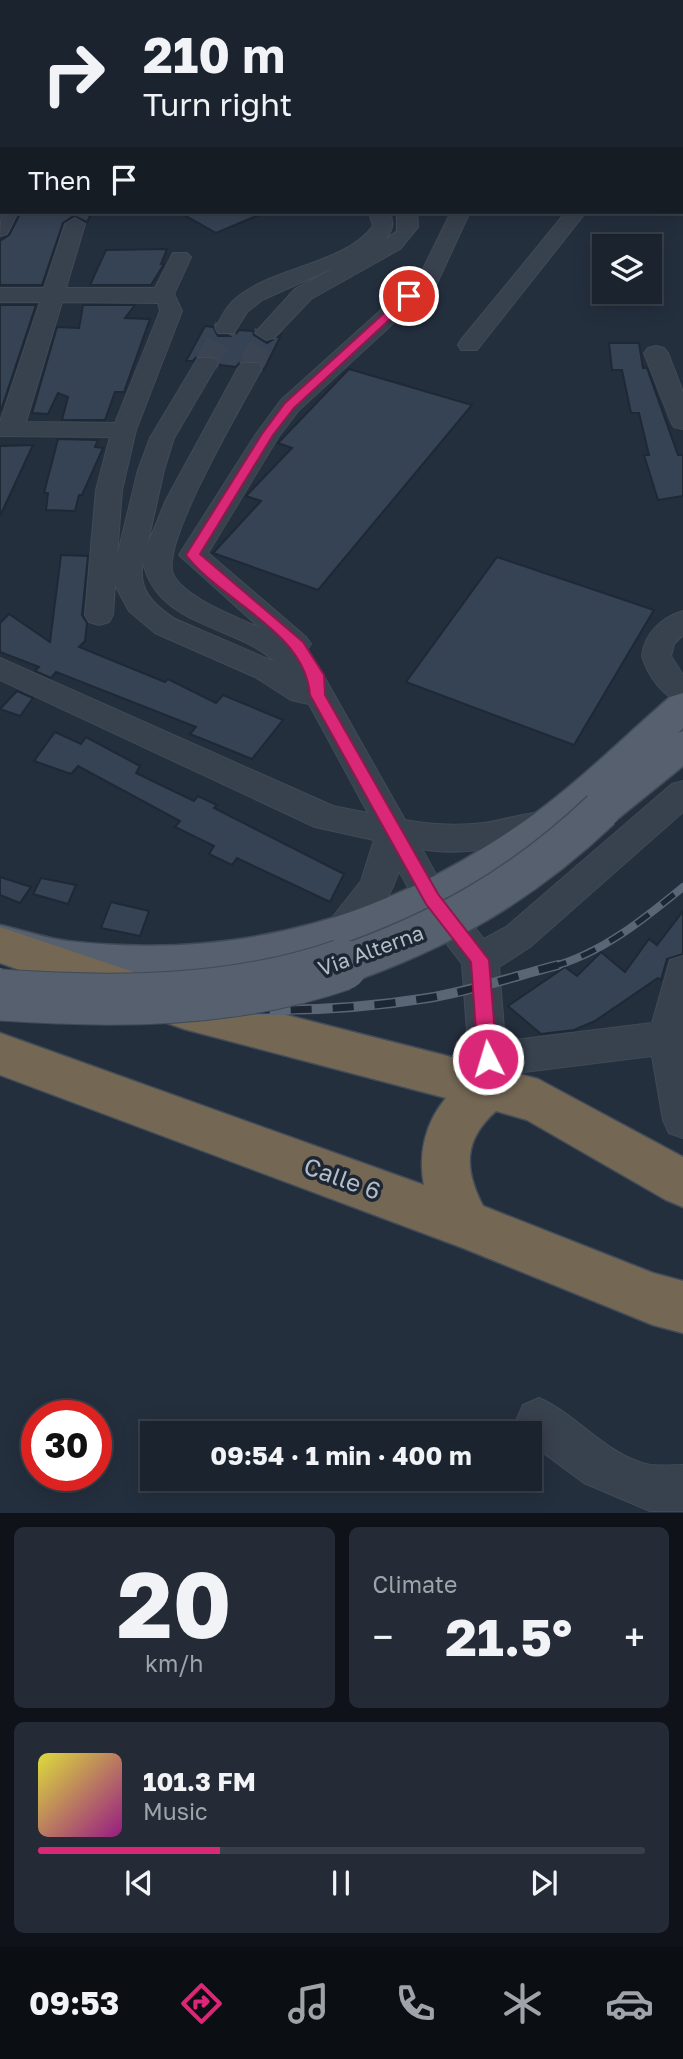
<!DOCTYPE html>
<meta charset="utf-8">
<style>
:root{--surface:#1b232e;--page:#242b36;--text:#f1f3f6;--muted:#a0a4aa;--line:#39404a;--accent:#db2777}
body{margin:0;font-family:"Golos Text",sans-serif;background:var(--page);color:var(--text);height:100vh;display:flex;flex-direction:column;font-size:26px;white-space:nowrap}
*{box-sizing:border-box;margin:0}
p{font-size:23px;color:var(--muted)}
.icon{flex:none;width:38px;height:38px;fill:none;stroke:currentColor;stroke-width:2;stroke-linecap:round;stroke-linejoin:round}
.map{position:relative;height:1513px;overflow:hidden}
.sheet{display:flex;flex-direction:column;gap:14px;padding:14px;background:#0f1319;flex:1}
.sheet>*{flex:none}
.hud{position:absolute;left:0px;top:0px;width:684px;height:214px;box-shadow:0 4px 18px #0003,0 0 0 2px var(--line);background:#1b232e;color:var(--text);overflow:hidden}
.fabs{position:absolute;left:592px;top:234px;display:grid;gap:14px}
.fabs a{display:grid;place-items:center;width:70px;height:70px;border-radius:0px;background:var(--surface);box-shadow:0 4px 18px #0003,0 0 0 2px var(--line);font-size:35px}
.speed{position:absolute;left:21px;top:1400px;display:flex;gap:14px;font-size:35px;font-weight:700;text-align:center}
.speed>*{display:grid;place-content:center;width:91px;height:91px;border-radius:50%;background:var(--surface);box-shadow:0 4px 18px #0003,0 0 0 2px var(--line);line-height:1}
.speed .limit{border:10px solid #d22;background:#fff;color:#111}
.pin{position:absolute;display:grid;place-items:center;width:60px;height:60px;color:#fff;margin:-30px;border:4px solid #fff;border-radius:50%;box-shadow:0 2px 7px #0007}
.me{position:absolute;width:77px;margin:-38px;rotate:355deg;stroke-linejoin:round;filter:drop-shadow(0 0 5px #0008)}
.turn{display:flex;align-items:center;gap:24px;height:147px;padding:0 28px;font-size:32px}
.turn .icon{width:91px;height:91px;stroke-width:2.5}
.turn b{display:block;font-size:49px;line-height:60px}
.then{display:flex;align-items:center;height:66px;padding:0 28px;background:#0003;gap:14px;font-size:26px}
.big{font-size:52px;font-weight:700;line-height:1.1}
.sheet .widget{flex:1;display:flex;flex-direction:column;justify-content:center;gap:10px;min-width:0;padding:0 24px;border-radius:10px;background:var(--page)}
.sheet .dial{align-items:center;gap:0}
.dial b{font-size:91px;line-height:1}
.song{display:flex;align-items:center;gap:21px}
.cover{width:84px;height:84px;border-radius:10px;background:linear-gradient(135deg,hsl(60 70% 55%),hsl(310 70% 35%))}
.played{height:7px;border-radius:4px;background:linear-gradient(90deg,var(--accent) 30%,var(--line) 30%)}
.keys{display:flex;justify-content:space-around;direction:ltr}
.heat{display:flex;justify-content:space-between;align-items:center;font-size:38px;direction:ltr}
.sheet .tiles{flex:1;display:grid;gap:14px;grid-template-columns:1fr 1fr}
.widget:last-child{grid-column:span 2}
.trip{position:absolute;left:140px;top:1421px;width:402px;height:70px;border-radius:0px;background:var(--surface);box-shadow:0 4px 18px #0003,0 0 0 2px var(--line);font-weight:700;line-height:70px;text-align:center}
.tabs{display:flex;height:112px;justify-content:space-around;align-items:center;background:#0b0e12;color:var(--muted)}
.tabs .icon{width:49px;height:49px}
.tabs .current{color:var(--accent)}
.tabs b{font-size:32px;color:var(--text)}
.map>svg:first-child{display:block}
.building{fill:#364354;stroke:#1f2835;stroke-width:2}
.lines{fill:none;stroke-linecap:round;stroke-linejoin:round}
.minor-tunnel{stroke:#3a4453;stroke-width:24;stroke-dasharray:24 12;stroke-linecap:butt}
.minor-casing{stroke:#414a57;stroke-width:2}
.major-casing{stroke:#414a57;stroke-width:3}
.highway-casing{stroke:#434c59;stroke-width:3}
.minor{fill:#38414e;fill-rule:evenodd}
.major{fill:#56606e;fill-rule:evenodd}
.highway{fill:#746855;fill-rule:evenodd}
.rail-far1-casing{stroke:#5a6575;stroke-width:8}
.rail-casing{stroke:#5a6575;stroke-width:10}
.rail-far1{stroke:#1d2633;stroke-width:5;stroke-dasharray:16;stroke-linecap:butt}
.rail{stroke:#1d2633;stroke-width:7;stroke-dasharray:21;stroke-linecap:butt}
.major-bridge-far1-casing{stroke:#414a57;stroke-width:41;stroke-linecap:butt}
.major-bridge-casing{stroke:#414a57;stroke-width:53;stroke-linecap:butt}
.major-bridge-far1{stroke:#56606e;stroke-width:38}
.major-bridge{stroke:#56606e;stroke-width:51}
.route{fill:#db2777;stroke:#8e194d;stroke-width:2}
.labels{text-anchor:middle;stroke-width:7;stroke-linejoin:round;paint-order:stroke}
.street-label{font-size:21px;fill:#b4bcc9;stroke:#1d2633}
.near-street-label{font-size:24px;fill:#b4bcc9;stroke:#1d2633}
</style>
<div class="map">
<svg width="683" height="1513" viewBox="0 0 683 1513">
<rect width="100%" height="100%" fill="#242f3e"/>
<g class="building">
<polygon points="21,212 92,212 87,222 74,216 63,223 42,285 0,285 0,241 9,235"/>
<polygon points="179,212 266,212 216,233"/>
<polygon points="167,249 161,264 164,264 151,285 90,285 106,250"/>
<polygon points="0,305 36,305 1,410 0,410"/>
<polygon points="83,305 135,305 125,318 150,319 124,392 115,392 105,420 62,420 68,397 58,393 48,414 32,413 57,327 79,328"/>
<polygon points="205,326 213,327 218,336 234,336 239,330 253,331 254,335 267,343 281,335 264,370 258,360 242,360 236,367 220,365 214,355 198,355 193,361 186,361"/>
<polygon points="609,343 639,343 643,368 647,368 678,455 683,455 683,496 658,500 644,455 649,455 639,413 631,413 622,370 612,370"/>
<polygon points="349,369 472,405 318,590 213,553 261,501 246,496 292,448 278,443"/>
<polygon points="58,439 98,440 95,447 103,448 82,495 79,495 75,511 46,510 48,493 44,493"/>
<polygon points="33,445 0,516 0,446"/>
<polygon points="61,555 88,556 82,615 87,623 85,641 79,647 165,682 168,679 216,703 223,695 283,720 252,759 190,734 196,727 56,672 51,678 35,671 39,667 0,652 0,623 9,614 50,642"/>
<polygon points="497,557 654,610 574,745 406,682"/>
<polygon points="17,691 33,698 20,716 0,709"/>
<polygon points="55,732 81,744 86,737 140,766 136,773 194,801 198,796 217,805 214,808 344,874 330,902 237,858 232,865 209,854 214,846 175,827 180,821 78,766 71,774 34,761"/>
<polygon points="0,877 31,887 20,903 0,895"/>
<polygon points="41,878 76,885 68,904 33,894"/>
<polygon points="111,902 149,911 140,936 101,928"/>
<polygon points="683,911 683,954 667,959 661,980 658,978 595,1021 574,1030 541,1034 508,1006 565,967 577,976 601,952 625,972 649,939 657,945"/>
</g>
<g class="lines">
<g class="minor-tunnel">
<polyline points="206,363 226,328"/>
<polyline points="250,368 266,333"/>
</g>
<g class="minor-casing">
<g id="minor">
<polygon points="97,0 113,0 95,2"/>
<polygon points="254,0 270,0 252,2"/>
<polygon points="2,208 2,212 18,212 7,234 0,236"/>
<path d="M369,212H389C397,225 390,237 378,245L397,231V212H417L418,227L400,249L311,299L274,338L266,340L255,333L295,289L340,265L262,300L247,312L234,333H218L215,328C221,319 225,308 233,301C270,266 343,266 373,226Z"/>
<path d="M451,212H465L468,216L437,283L299,410L279,436L208,553L306,637L311,644L306,651L301,653L322,673L405,820C431,825 457,826 484,823C508,820 537,807 561,815L565,824L561,833C523,845 460,857 422,849L444,889L484,939L506,927L672,784L683,781V812L530,947L499,967L505,1041L652,1023L670,960L683,956V1138L669,1133L663,1120L652,1056L508,1074L509,1087L504,1099L490,1104L476,1099L470,1079L456,1074L450,1062L456,1050L468,1045L462,964L420,909L399,871C389,900 359,960 323,947L317,937L361,881L374,840L315,827L0,680V658L333,806L368,813L309,704L291,700L255,677L155,633L129,611L115,585L113,615L109,622L99,625L89,622L85,615L96,490L110,437L0,436V422L40,302H0V288H44L65,224L75,218L85,224L66,288H155L173,253H187L191,257L174,294L182,311L136,430L122,490L117,557L138,470L150,438L198,358H214L218,363L174,438L164,470L147,546L166,500L238,368L242,363H258L262,368C244,402 160,543 173,574C184,598 237,617 260,628L179,555L256,434L281,400L420,275ZM62,302L158,303L160,311L115,423L26,422ZM143,562C157,627 237,625 275,662L175,619C154,605 137,590 143,562Z"/>
<polygon points="566,212 586,212 477,350 461,350 458,345 461,340"/>
<polygon points="656,346 664,348 668,353 683,392 683,429 674,427 671,422 644,353 648,348"/>
<path d="M683,611V635L674,644L671,656L683,675V703C663,697 648,676 642,656C644,634 662,617 683,611Z"/>
<path d="M539,1398C578,1415 607,1456 650,1465C660,1466 673,1465 683,1465V1511H650L584,1483L530,1443V1433H521L516,1421L523,1405Z"/>
</g>
</g>
<g class="major-casing">
<path id="major" d="M683,693V728L678,733L683,731V766L615,821L601,825L585,817C442,939 254,1001 67,977C44,975 22,967 0,961V925C22,930 45,938 67,941C242,961 391,917 533,815C582,779 625,736 670,697Z"/>
</g>
<g class="highway-casing">
<path id="highway" d="M0,927L184,989L538,1079L683,1157V1207L666,1200L527,1120L496,1111C463,1140 464,1169 483,1206L653,1273L683,1281V1333L653,1325L463,1248L0,1075V1033L424,1185C418,1154 425,1123 446,1098L184,1029L0,963Z"/>
</g>
<use href="#minor" class="minor"/>
<use href="#major" class="major"/>
<use href="#highway" class="highway"/>
<g class="rail-far1-casing">
<path id="rail-far1" d="M551,967C601,954 644,919 683,887"/>
</g>
<g class="rail-casing">
<path id="rail" d="M0,973C135,1012 290,1020 428,998C472,991 515,976 558,965"/>
</g>
<use href="#rail-far1" class="rail-far1"/>
<use href="#rail" class="rail"/>
<g class="major-bridge-far1-casing">
<path id="major-bridge-far1" d="M337,967C441,931 521,886 601,810"/>
</g>
<g class="major-bridge-casing">
<path id="major-bridge" d="M0,995C113,1003 233,1003 342,965"/>
</g>
<use href="#major-bridge-far1" class="major-bridge-far1"/>
<use href="#major-bridge" class="major-bridge"/>
</g>
<path class="route" d="M405,294L415,296L294,408L273,435L200,554L303,642L324,675L325,695L438,894L489,960L497,1059L495,1065L488,1067L481,1065L478,1059L471,962L426,904L310,695C305,631 222,602 186,555L262,434L285,403Z"/>
<g class="labels">
<g class="street-label">
<text transform="translate(371 951) rotate(-20)" y="7">Via Alterna</text>
</g>
<g class="near-street-label">
<text transform="translate(342 1179) rotate(20)" y="8">Calle 6</text>
</g>
</g>
</svg>
<div class="fabs">
<a><svg class="icon" aria-label="layers" viewBox="0 0 24 24"><path d="M12 4l9 5-9 5-9-5zM3 14l9 5 9-5"/></svg></a>
</div>
<div class="speed"><div class="limit">30</div></div>
<div class="pin" style="left:409px;top:296px;background:#d93025"><svg class="icon" aria-label="arrive" viewBox="0 0 24 24"><path d="M6 21V4h12l-3 4 3 4H6"/></svg></div>
<svg class="me" style="left:488px;top:1059px" viewBox="-20 -20 40 40"><circle r="17" fill="#db2777" stroke="#fff" stroke-width="3"/><path d="M0-11L8 9 0 5-8 9z" fill="#fff"/></svg>
<div class="trip">09:54 · 1 min · 400 m</div>
<div class="hud">
<div class="turn"><svg class="icon" aria-label="right" viewBox="0 0 24 24"><path d="M7 20v-9h11M14 6l5 5-5 5"/></svg><div><b>210 m</b>Turn right</div></div>
<div class="then">Then<svg class="icon" aria-label="arrive" viewBox="0 0 24 24"><path d="M6 21V4h12l-3 4 3 4H6"/></svg></div>
</div>
</div>
<section class="sheet">
<div class="tiles">
<div class="widget dial"><b>20</b><p>km/h</p></div>
<div class="widget"><p>Climate</p>
<div class="heat"><a>−</a><b class="big">21.5°</b><a>+</a></div>
</div>
<div class="widget">
<div class="song"><i class="cover"></i><div><b>101.3 FM</b><p>Music</p></div></div>
<div class="played"></div>
<div class="keys"><svg class="icon" aria-label="previous" viewBox="0 0 24 24"><path d="M18 5L8 12l10 7zM5 5v14"/></svg><svg class="icon" aria-label="pause" viewBox="0 0 24 24"><path d="M8 5v14M16 5v14"/></svg><svg class="icon" aria-label="next" viewBox="0 0 24 24"><path d="M6 5l10 7-10 7zM19 5v14"/></svg></div>
</div>
</div>
</section>
<nav class="tabs">
<b>09:53</b>
<svg class="icon current" aria-label="directions" viewBox="0 0 24 24"><path d="M12 3l9 9-9 9-9-9zM9 14v-3h6M13 9l2 2-2 2"/></svg>
<svg class="icon" aria-label="music" viewBox="0 0 24 24"><path d="M9 18V5l10-2v13"/><circle cx="6" cy="18" r="3"/><circle cx="16" cy="16" r="3"/></svg>
<svg class="icon" aria-label="phone" viewBox="0 0 24 24"><path d="M5 4h4l2 5-3 2q2 4 5 5l2-3 5 2v4C11 20 4 13 5 4z"/></svg>
<svg class="icon" aria-label="climate" viewBox="0 0 24 24"><path d="M12 3v18M4 7l16 10M4 17L20 7"/></svg>
<svg class="icon" aria-label="car" viewBox="0 0 24 24"><path d="M5 17H2v-5l4-1 3-4h7l3 4 3 1v5h-3M9 17h6M6 11h13"/><circle cx="7" cy="17" r="2"/><circle cx="17" cy="17" r="2"/></svg>
</nav>
